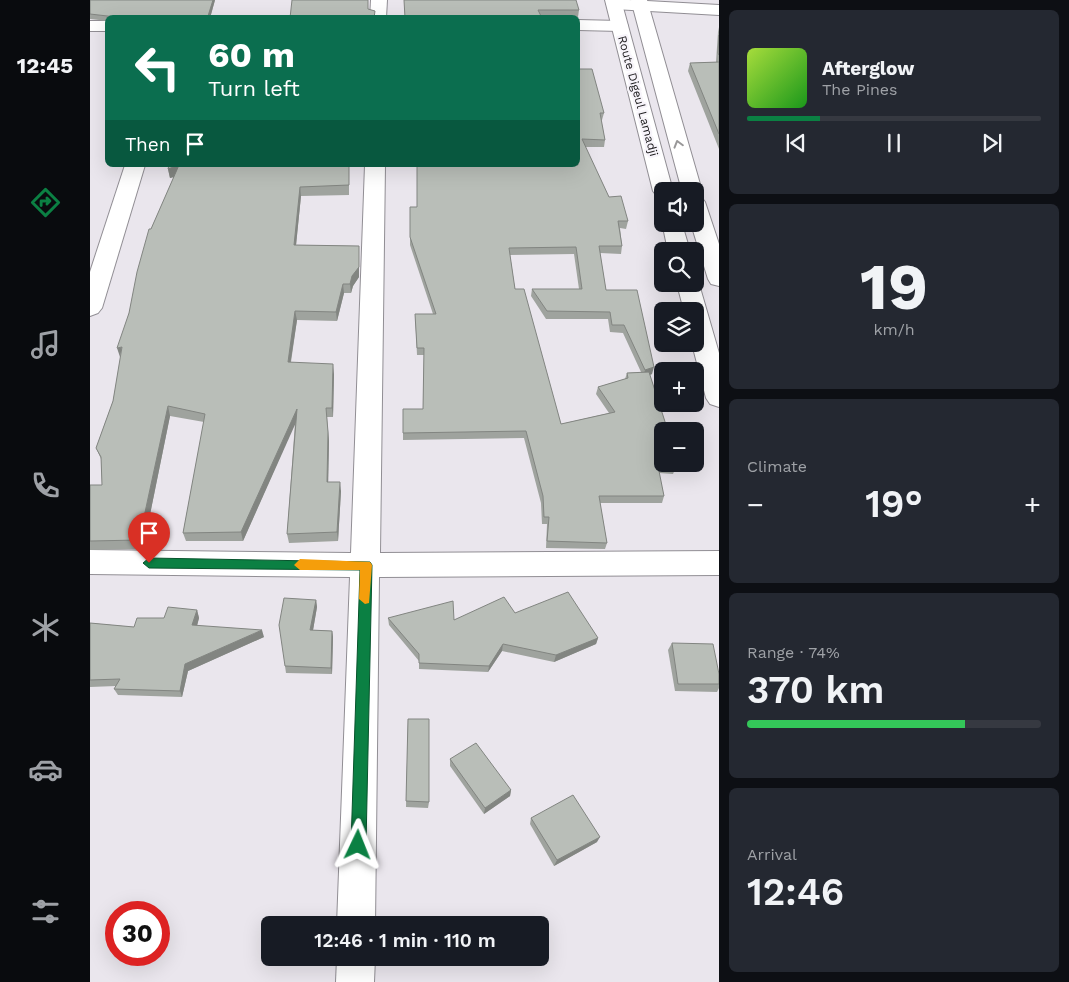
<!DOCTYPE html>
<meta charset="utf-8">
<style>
:root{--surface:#171b24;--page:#242831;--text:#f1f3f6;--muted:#9ea1a6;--line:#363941;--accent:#0b8043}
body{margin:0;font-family:"Work Sans",sans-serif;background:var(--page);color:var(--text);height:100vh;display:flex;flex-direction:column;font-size:19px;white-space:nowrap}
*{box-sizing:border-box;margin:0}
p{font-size:16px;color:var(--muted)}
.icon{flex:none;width:28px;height:28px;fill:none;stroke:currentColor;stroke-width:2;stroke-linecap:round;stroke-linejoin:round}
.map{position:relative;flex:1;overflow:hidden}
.sheet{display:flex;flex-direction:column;gap:10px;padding:10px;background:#0d0f14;width:350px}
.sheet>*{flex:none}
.top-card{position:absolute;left:15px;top:15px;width:475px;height:152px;border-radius:8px;box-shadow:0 5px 20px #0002;background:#0b6e4f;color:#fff;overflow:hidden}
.tools{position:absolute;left:564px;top:182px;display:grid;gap:10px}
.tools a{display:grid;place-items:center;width:50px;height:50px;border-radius:8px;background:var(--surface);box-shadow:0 5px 20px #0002;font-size:25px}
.speed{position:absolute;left:15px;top:901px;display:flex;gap:10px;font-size:25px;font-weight:700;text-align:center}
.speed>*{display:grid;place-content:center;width:65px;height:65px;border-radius:50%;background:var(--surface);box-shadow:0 5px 20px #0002;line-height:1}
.speed .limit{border:8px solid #d22;background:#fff;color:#111}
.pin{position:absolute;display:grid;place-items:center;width:42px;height:42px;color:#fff;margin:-51px -21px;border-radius:50% 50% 50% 0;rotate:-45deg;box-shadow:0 0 5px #0007}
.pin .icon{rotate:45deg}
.me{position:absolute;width:55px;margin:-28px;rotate:2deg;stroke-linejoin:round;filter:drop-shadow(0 0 4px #0008)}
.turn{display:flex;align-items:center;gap:18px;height:105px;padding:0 20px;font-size:22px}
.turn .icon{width:65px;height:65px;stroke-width:2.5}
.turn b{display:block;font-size:35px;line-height:42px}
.then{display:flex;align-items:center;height:48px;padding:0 20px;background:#0003;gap:10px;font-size:19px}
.big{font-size:38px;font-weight:600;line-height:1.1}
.sheet .card{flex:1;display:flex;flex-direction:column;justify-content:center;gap:8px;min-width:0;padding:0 18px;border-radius:8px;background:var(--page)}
.sheet .dial{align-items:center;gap:0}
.dial b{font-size:65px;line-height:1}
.song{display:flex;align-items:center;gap:15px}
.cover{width:60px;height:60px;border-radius:8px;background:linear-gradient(135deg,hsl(80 70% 55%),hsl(120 70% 35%))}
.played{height:5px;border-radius:2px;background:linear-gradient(90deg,var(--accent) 25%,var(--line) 25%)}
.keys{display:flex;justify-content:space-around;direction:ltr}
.heat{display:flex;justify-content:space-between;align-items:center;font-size:28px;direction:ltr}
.charge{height:8px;border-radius:4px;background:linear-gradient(90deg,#34c759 74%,var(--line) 0)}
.trip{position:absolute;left:171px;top:916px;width:288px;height:50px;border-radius:8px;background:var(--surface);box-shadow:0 5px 20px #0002;font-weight:600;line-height:50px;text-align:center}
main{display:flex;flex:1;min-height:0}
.tab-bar{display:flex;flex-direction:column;width:90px;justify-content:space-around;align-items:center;background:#090b0e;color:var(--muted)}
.tab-bar .icon{width:35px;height:35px}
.tab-bar .active{color:var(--accent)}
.tab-bar b{font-size:22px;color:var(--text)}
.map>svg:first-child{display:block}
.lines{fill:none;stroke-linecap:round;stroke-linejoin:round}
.minor-casing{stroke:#918e94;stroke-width:2}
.major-casing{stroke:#918e94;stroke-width:2}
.minor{fill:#fff;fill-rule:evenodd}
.major{fill:#fff;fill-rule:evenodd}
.wall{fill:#9fa39e;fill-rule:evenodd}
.shaded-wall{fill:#828581}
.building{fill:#b9beb8;stroke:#828581}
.oneway{stroke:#999899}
.route{fill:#0b8043;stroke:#07532c}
.slow{fill:#f59e0b}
.labels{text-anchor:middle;stroke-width:4.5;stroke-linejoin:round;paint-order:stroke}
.far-street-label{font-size:12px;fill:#1c1b1d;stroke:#f7f4fa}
</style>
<main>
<nav class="tab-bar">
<b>12:45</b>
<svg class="icon active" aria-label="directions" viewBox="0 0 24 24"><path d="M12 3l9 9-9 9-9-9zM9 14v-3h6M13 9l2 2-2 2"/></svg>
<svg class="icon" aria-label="music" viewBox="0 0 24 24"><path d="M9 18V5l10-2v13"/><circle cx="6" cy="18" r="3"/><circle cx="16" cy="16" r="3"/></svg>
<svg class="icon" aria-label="phone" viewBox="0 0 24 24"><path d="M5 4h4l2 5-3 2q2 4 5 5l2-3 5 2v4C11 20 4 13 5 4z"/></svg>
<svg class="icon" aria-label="climate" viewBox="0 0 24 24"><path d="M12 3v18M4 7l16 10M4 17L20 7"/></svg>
<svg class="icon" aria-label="car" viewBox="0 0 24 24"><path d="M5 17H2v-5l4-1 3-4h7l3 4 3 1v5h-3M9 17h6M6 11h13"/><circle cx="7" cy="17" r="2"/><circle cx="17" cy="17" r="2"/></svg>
<svg class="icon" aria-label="filters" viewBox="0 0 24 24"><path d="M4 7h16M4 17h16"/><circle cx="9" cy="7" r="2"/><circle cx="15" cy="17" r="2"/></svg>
</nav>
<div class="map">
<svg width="629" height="982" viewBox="0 0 629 982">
<rect width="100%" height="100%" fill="#eae6ed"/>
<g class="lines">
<g class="minor-casing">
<g id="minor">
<polygon points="281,0 297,0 296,18 280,18"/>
<polygon points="539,0 629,5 629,15 524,9 516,4 521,0"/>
<polygon points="488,20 530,21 536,22 538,26 536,30 530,31 488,30"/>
<rect x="0" y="21" width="18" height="10"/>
<polygon points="35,165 55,165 12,308 8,313 0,316 0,272"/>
<polygon points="275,165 295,165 290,553 629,551 629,575 289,577 285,925 247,925 260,577 0,574 0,550 261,553"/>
<polygon points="247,958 285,958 284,982 246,982"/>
</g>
</g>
<g class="major-casing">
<g id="major">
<polygon points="515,0 531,0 583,191 572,191 572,197 566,195 563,191"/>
<polygon points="541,0 557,0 612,191 606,196 612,198 615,202 629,244 629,286 621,284 618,279 601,224 605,224 605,191 592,191"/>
<polygon points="572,222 592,224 600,251 578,251"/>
<polygon points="605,279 609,284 629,353 629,407 620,404 616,398 602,344 605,344 605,311 594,311 587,284 605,284"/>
</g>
</g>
<use href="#minor" class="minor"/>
<use href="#major" class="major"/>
</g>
<g class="wall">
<polygon points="0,0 125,0 120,18 18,18 18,21 0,19"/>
<polygon points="314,0 489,10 488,17 452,17"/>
<polygon points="629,27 629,149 598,71 600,63 626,62 628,32"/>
<path d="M488,69L514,113L512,120H511L515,140L514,147H495L519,197L538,221L536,229L530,228L532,246L531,254L510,253L516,290L562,374L560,375L586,467L583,474L569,473L574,496L572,503H510L517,543L515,549L456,548L457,524H452L451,503L434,438L313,440V409H333L334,355H327L325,314H343L320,245V207H327ZM484,254L489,289H442L441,296L456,319H518L520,332L533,333L551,372L537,373L535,379L508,387L506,394L519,413L471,424L425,289L420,255Z"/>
<polygon points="79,165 259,165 259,195 211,196 206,245 269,246 269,277 263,286 261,293 254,293 247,321 207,320 201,362 244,374 243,417 237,417 239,441 238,482 251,491 248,541 199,543 197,534 205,423 153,541 96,541 93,533 114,422 80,416 53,549 0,550 0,485 12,485 11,459 6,448 23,401 39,313 61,229 84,177 80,178 78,169"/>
<polygon points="226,600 227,607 223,630 242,631 243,637 242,674 196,673 195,666"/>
<polygon points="107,610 109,618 107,626 174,637 98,671 92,697 28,695 24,689 26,686 0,687 0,623 44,627"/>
<polygon points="425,613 508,638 506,644 464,662 412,651 398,672 329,669 329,661 299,625 298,618 364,620"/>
<polygon points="582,643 629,674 629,688 627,692 585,691 578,650"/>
<polygon points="318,719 339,802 338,808 316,807"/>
<polygon points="360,759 421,790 420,796 394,814 360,766"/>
<polygon points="441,818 507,842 464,866 440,824"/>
</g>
<g class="shaded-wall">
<polygon points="123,0 125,0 120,18 118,18 118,16"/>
<polygon points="89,165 91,175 80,178 78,169"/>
<polygon points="210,187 211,196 205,255 204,245"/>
<polygon points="269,246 269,277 263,286 261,293 260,284"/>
<polygon points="253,284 254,293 247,321 246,312"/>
<polygon points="205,311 207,320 199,372 198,362"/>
<polygon points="32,347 30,357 27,348"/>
<polygon points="243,364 244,374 243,417 242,408"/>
<polygon points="564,367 562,374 553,377 555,370"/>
<polygon points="78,406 80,416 53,549 49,540"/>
<polygon points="207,409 208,418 153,541 151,532"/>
<polygon points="238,432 239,441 238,491 237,482"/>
<polygon points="250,482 251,491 248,541 247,532"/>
<polygon points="226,600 227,607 222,636 220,630"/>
<polygon points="107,610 109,618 105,633 102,625"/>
<polygon points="172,630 174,637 98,671 92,697 90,691 95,664"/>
<polygon points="242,631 243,637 242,674 241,668"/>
<polygon points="508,638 506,644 464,662 466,655"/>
<polygon points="413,644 412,651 398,672 399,666"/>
<polygon points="421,790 420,796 394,814 395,808"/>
<polygon points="510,837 507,842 464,866 467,860"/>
</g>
<g class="building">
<polygon points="0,0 123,0 118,16 26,17 0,14"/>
<polygon points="202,0 278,0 278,9 285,11 284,18 200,18"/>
<polygon points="314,0 486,0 489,10 448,10 452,18 315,18"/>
<polygon points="629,35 629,55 628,53"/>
<polygon points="629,62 629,134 600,63"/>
<polygon points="488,69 502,69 514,113 510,113 515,140 492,139 519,197 531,196 538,221 528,221 532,246 509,246 516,290 547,290 564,367 555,370 534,325 522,325 520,312 457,311 442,289 492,289 486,247 419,248 425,289 434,289 471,424 525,412 508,387 538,378 537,373 559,372 578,431 572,431 572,464 585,464 586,467 568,466 574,496 509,496 517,543 457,541 459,517 454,517 453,496 436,431 313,433 313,409 333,409 334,348 327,348 325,314 346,314 320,237 320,207 327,207 327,165 488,165"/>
<polygon points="79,165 259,165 259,185 210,187 204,245 269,246 269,267 262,276 260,284 253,284 246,312 205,311 198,362 243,364 242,408 236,408 238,432 237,482 250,482 247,532 197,534 207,409 151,532 93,533 115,414 78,406 49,540 0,541 0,485 12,485 11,457 6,448 23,401 32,347 27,348 39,313 47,272 59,229 61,229 89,165 78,169"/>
<polygon points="478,592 508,638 466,655 413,644 399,666 329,663 329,654 298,618 363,601 364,620 414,597 425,613"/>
<polygon points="194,598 226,600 220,630 242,631 241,668 195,666 189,625"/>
<polygon points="78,607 107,610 102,625 172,630 95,664 90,691 24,689 30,679 0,680 0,623 44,627 47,618 74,618"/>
<polygon points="582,643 623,644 629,674 629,684 588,684"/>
<polygon points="318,719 339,719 339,802 316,801"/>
<polygon points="386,743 421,790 395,808 360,759"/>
<polygon points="483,795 510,837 467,860 441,818"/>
</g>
<defs><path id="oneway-chevron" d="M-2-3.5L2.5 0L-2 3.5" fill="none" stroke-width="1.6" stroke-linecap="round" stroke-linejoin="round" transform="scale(1.25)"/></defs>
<use class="oneway" href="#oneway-chevron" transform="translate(588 144) rotate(-106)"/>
<polygon class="route" points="59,558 280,562 282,565 276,845 274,850 268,853 263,850 261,845 270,570 59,568 53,563"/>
<polygon class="slow" points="210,559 280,562 282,565 279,603 275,604 269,599 270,570 210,570 204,565"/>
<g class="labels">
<g class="far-street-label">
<text transform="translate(548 96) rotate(75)" y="4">Route Digeul Lamadji</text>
</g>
</g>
</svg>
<div class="tools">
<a><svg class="icon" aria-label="sound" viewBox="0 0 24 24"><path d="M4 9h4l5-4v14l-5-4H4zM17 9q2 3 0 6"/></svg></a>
<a><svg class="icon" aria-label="search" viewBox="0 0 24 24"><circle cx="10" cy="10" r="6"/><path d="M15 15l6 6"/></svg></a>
<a><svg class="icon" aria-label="layers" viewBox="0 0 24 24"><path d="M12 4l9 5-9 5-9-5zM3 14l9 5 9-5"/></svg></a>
<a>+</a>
<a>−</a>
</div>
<div class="speed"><div class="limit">30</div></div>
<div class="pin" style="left:59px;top:563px;background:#d93025"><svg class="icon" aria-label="arrive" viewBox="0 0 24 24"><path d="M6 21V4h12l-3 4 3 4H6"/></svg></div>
<svg class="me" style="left:268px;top:845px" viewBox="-20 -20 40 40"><path d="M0-17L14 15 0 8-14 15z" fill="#0b8043" stroke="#fff" stroke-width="4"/></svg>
<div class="trip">12:46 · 1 min · 110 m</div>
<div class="top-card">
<div class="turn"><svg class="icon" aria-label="left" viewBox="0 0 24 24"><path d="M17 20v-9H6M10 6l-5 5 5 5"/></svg><div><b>60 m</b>Turn left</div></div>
<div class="then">Then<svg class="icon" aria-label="arrive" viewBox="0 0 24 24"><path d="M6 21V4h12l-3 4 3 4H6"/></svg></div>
</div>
</div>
<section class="sheet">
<div class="card">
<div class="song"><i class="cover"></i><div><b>Afterglow</b><p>The Pines</p></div></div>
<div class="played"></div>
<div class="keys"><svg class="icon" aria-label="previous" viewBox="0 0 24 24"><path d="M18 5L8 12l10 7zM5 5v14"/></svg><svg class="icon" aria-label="pause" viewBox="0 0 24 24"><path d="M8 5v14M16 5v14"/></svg><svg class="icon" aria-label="next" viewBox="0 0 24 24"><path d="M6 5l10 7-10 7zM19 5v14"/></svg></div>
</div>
<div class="card dial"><b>19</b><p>km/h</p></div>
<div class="card"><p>Climate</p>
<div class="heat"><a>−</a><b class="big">19°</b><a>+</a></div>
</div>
<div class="card"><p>Range · 74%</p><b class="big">370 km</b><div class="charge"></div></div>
<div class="card"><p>Arrival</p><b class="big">12:46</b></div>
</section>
</main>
